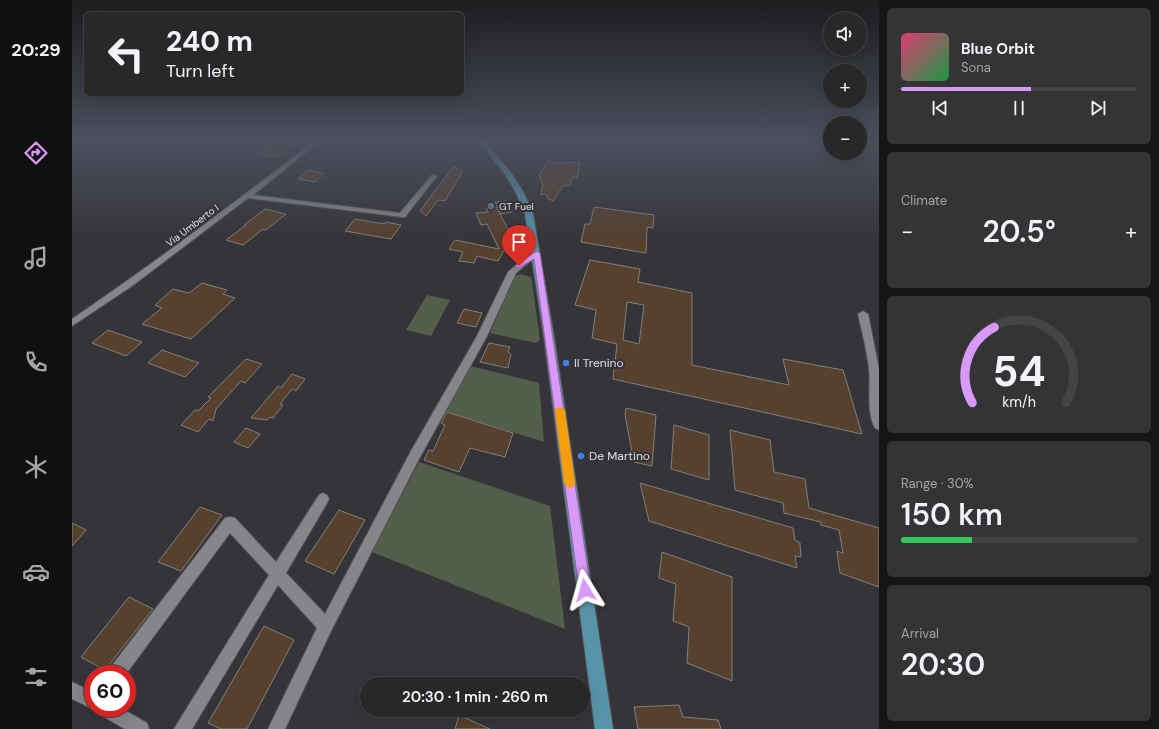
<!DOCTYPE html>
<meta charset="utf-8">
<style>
:root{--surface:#28272a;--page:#343336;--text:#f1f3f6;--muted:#a5a5a8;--line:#444447;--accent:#d99af7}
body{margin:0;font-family:"DM Sans",sans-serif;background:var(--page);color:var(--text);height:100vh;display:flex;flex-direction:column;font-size:15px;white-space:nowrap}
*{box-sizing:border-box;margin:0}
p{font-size:13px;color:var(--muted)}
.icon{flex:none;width:22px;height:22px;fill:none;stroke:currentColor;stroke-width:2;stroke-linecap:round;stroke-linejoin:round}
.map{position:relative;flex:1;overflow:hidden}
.sheet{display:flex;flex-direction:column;gap:8px;padding:8px;background:#161517;width:280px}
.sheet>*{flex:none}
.guide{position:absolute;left:12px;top:12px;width:380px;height:84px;border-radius:6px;box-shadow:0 4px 16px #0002,0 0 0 1px var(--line);background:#28272a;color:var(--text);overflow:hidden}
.tools{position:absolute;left:751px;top:12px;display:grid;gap:8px}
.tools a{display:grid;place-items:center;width:44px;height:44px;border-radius:50%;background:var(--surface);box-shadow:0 4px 16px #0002,0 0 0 1px var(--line);font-size:20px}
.speed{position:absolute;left:12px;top:665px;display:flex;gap:8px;font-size:20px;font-weight:700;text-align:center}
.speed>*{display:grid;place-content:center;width:52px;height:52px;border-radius:50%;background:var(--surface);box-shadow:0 4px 16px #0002,0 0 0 1px var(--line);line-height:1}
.speed .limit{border:6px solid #d22;background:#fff;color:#111}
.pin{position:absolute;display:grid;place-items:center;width:34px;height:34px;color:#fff;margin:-41px -17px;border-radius:50% 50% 50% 0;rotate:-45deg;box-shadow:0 0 4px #0007}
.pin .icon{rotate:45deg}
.me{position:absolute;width:44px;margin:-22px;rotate:352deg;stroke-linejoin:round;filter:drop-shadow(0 0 3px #0008)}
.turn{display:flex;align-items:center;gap:14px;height:84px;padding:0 16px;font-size:18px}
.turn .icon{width:52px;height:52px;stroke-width:2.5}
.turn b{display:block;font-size:28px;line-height:34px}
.big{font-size:30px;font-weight:600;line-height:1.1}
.sheet .card{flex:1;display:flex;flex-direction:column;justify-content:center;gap:6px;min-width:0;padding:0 14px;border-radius:6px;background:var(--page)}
.sheet .dial{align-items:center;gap:0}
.dial svg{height:104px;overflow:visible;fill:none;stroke:var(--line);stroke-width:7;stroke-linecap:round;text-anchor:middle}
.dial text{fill:var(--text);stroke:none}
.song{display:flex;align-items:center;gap:12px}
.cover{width:48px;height:48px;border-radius:6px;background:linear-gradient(135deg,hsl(340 70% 55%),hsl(140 70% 35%))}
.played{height:4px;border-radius:2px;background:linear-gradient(90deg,var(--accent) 55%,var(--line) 55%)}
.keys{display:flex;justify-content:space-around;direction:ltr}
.heat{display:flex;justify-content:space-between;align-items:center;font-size:22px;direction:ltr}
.charge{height:6px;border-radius:3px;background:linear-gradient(90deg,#34c759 30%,var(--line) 0)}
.trip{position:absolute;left:288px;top:677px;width:230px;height:40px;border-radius:20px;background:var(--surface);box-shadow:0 4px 16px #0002,0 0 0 1px var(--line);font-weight:600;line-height:40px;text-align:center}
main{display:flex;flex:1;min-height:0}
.menu{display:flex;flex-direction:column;width:72px;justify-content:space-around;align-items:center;background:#101011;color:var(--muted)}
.menu .icon{width:28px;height:28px}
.menu .active{color:var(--accent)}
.menu b{font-size:18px;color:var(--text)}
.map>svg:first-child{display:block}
.green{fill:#545f4b}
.building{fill:#56402e;stroke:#837f7c;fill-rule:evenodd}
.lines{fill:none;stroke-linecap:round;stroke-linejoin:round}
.minor-casing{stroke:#535356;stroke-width:2}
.primary-casing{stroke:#535356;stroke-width:2}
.minor{fill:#86868a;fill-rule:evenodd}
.primary{fill:#5794a8;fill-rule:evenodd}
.route{fill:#d99af7;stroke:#8d64a1}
.slow{fill:#f59e0b}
.service-dot{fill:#5c6f8a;stroke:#353438;stroke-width:1.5}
.shop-dot{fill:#3f7fe0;stroke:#353438;stroke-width:1.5}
.labels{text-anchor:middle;stroke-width:4;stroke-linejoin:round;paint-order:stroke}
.far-poi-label{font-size:10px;fill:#e0dfe2;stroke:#353438;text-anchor:start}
.far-street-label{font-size:10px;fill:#e0dfe2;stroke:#353438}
.poi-label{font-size:12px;fill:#e0dfe2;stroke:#353438;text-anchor:start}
</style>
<main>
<nav class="menu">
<b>20:29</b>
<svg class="icon active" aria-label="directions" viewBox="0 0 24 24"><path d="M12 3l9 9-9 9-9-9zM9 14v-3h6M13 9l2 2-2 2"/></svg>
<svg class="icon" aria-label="music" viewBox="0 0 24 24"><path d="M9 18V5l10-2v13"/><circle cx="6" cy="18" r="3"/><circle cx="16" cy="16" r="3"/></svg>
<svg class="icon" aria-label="phone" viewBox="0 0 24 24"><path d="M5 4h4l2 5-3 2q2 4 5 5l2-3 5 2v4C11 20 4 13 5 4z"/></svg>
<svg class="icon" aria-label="climate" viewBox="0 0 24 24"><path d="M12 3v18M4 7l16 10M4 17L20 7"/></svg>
<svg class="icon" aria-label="car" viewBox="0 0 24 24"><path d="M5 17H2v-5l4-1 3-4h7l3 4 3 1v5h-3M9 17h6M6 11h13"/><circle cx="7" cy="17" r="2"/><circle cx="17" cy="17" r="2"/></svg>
<svg class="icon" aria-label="filters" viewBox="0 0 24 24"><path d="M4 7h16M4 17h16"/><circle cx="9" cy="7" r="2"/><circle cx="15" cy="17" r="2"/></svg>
</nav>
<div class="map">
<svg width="807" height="729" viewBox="0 0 807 729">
<rect width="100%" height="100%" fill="#353438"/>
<g class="green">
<polygon points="449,274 459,277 460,282 468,340 464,343 418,333 443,276"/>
<polygon points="355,295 378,300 359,336 334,330"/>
<polygon points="398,366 467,383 472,442 373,411"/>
<polygon points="347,462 478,506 493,629 300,552"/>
</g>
<g class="building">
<polygon points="207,139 226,139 205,157 183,153 192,146 199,145"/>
<polygon points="475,161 494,164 494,162 508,163 505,178 500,177 498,186 492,185 481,201 475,198 476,195 469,194 471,185 467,176"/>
<polygon points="381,167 391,171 373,201 366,200 354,216 348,211"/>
<polygon points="236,170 252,173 243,182 226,179"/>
<polygon points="434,201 440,212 429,214 423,202"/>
<polygon points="424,207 443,242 436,243 426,261 405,256 402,263 387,261 391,252 377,249 383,240 427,249 415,224 409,225 404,213 416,212 414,208"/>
<polygon points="522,207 582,215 581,228 575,227 574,253 509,242 513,224 518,224"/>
<polygon points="193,209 214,214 194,230 191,229 171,245 154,240 174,225 172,225"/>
<polygon points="283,219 313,224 314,222 329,225 319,239 273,231"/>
<path d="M518,260L568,269L566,282L620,293V365L717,385L711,359L771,370L790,434L541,379L545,344L520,338L524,310L503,305ZM555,302L572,305L567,344L551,340Z"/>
<polygon points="130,283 155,290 151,294 163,298 119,339 70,324 90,308 83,305 101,289 117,293"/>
<polygon points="392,309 410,313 404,327 385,323"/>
<polygon points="36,330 70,342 54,356 20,343"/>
<polygon points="417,343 438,347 436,352 439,354 436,368 408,362"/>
<polygon points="90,350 127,363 113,377 76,363"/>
<polygon points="174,359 190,364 173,383 169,381 144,409 141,421 137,419 126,432 109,425 123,410 126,411 139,398 136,397"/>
<polygon points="220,374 233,379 224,391 220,389 208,404 211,405 201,418 198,417 195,420 179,418 206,386 209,388"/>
<polygon points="554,408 584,415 580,466 562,462 553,415"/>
<polygon points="375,412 441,433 433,457 398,448 387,472 352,460 357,450 361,451 373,425 369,423"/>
<polygon points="602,425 637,435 637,480 599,469"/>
<polygon points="174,428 188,434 176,448 162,442"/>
<polygon points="658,430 698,440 702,472 733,479 737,508 807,528 807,587 768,573 765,551 771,553 767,530 749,525 749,522 712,513 711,503 663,490"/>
<polygon points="568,483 721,528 723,540 728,543 729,557 723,556 725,568 577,521"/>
<polygon points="128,507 150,515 109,571 86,562"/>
<polygon points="267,510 293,520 262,574 233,561"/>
<polygon points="0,523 14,530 0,546"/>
<polygon points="590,552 660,577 660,681 615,663 617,627 601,621 604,584 587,578"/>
<polygon points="57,597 81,609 33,670 9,657"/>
<polygon points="192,626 222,640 175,729 149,729 136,723"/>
<polygon points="607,705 611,717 646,720 649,729 566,729 562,707"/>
<polygon points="387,715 418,729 383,729"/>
</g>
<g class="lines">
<g class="minor-casing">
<g id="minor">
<path d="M245,139H251L181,195L328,213L360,175L365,176L333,217H330L176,198L60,286L0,326V319C84,262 165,201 245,139Z"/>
<polygon points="461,251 464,251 468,253 444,273 415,336 347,459 259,631 213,729 196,729 245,628 206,585 120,729 102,729 197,575 158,533 54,674 36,674 38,668 153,518 158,517 163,518 204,562 247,495 251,493 255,495 257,499 255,503 214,573 253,614 339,451 405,336 436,272"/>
<path d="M791,311L796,314L807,369V430L803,428C794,411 799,388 797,369C795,351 790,332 786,314Z"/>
<polygon points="0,682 21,692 21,708 24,708 21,709 0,699"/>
<polygon points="25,708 49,708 75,723 77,729 53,729 27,714"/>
</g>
</g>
<g class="primary-casing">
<polygon id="primary" points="405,139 411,139 440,174 452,193 461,214 482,337 541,729 523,729 472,337 453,214 444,193 433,174"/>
</g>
<use href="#minor" class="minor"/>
<use href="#primary" class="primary"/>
</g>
<linearGradient id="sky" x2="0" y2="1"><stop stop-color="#1d1d1f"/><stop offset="0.58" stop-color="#4b505e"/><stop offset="1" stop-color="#4b505e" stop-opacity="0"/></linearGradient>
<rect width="807" height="241" fill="url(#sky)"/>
<polygon class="route" points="464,251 468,253 519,590 518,595 513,596 508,595 507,590 462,259 447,268 443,266"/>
<polygon class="slow" points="488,407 491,408 493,411 503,482 502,486 498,488 494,486 492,482 483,411 484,408"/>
<circle class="service-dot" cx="419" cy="206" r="4"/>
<g class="shop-dot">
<circle cx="494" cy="363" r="4"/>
<circle cx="509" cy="456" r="4"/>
</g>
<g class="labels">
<g class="far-poi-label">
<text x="427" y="210">GT Fuel</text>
</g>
<g class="far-street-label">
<text transform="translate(120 225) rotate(-37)" y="4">Via Umberto I</text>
</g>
<g class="poi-label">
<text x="502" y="367">Il Trenino</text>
<text x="517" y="460">De Martino</text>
</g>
</g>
</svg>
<div class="tools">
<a><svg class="icon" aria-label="sound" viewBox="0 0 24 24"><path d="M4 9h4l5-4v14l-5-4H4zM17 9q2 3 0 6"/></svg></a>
<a>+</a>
<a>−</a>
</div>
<div class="speed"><div class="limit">60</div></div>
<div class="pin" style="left:447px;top:266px;background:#d93025"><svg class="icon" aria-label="arrive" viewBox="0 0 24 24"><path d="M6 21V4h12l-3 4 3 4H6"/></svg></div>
<svg class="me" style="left:513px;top:590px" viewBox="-20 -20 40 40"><path d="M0-17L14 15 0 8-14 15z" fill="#d99af7" stroke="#fff" stroke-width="4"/></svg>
<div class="trip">20:30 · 1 min · 260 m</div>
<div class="guide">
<div class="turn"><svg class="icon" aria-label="left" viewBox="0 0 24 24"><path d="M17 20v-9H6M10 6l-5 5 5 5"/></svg><div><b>240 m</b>Turn left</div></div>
</div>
</div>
<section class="sheet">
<div class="card">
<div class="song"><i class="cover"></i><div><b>Blue Orbit</b><p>Sona</p></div></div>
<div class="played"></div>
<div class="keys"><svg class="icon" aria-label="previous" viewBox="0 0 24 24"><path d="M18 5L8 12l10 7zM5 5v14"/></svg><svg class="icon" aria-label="pause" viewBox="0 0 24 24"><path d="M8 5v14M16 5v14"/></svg><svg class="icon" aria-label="next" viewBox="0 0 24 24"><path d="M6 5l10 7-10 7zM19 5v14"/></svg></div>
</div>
<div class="card"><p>Climate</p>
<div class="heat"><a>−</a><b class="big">20.5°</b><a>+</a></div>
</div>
<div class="card dial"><svg viewBox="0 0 100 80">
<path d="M14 69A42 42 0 1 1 86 69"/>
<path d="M14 69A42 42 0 0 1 31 11" stroke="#d99af7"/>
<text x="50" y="56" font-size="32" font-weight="700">54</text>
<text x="50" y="72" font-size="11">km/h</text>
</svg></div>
<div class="card"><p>Range · 30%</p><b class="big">150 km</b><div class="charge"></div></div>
<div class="card"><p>Arrival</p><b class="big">20:30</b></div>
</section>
</main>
